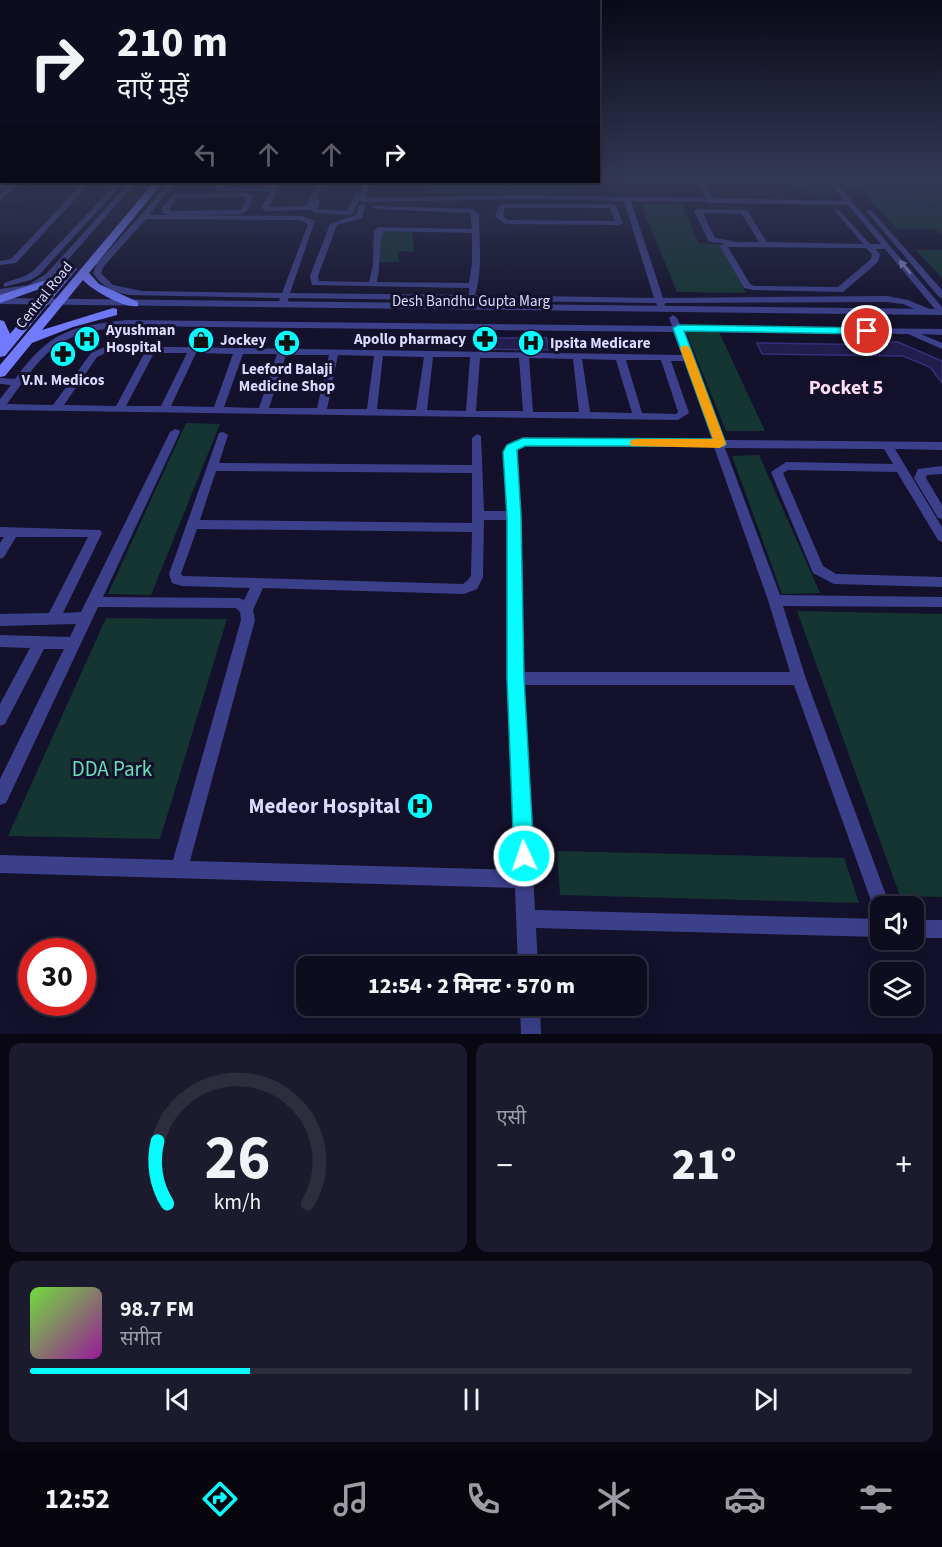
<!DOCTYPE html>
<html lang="hi">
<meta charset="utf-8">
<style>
:root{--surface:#0e0d20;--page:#1c1b2d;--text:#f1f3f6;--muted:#9b9ca5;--line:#2e2d3e;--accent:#07fcff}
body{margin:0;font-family:"Source Sans 3","Noto Sans Devanagari",sans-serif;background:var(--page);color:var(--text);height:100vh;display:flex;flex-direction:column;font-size:22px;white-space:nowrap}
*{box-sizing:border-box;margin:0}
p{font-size:20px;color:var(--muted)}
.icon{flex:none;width:33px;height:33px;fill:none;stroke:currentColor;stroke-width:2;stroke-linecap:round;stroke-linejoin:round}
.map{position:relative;height:1034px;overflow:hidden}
.panel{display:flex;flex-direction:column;gap:9px;padding:9px;background:#080712;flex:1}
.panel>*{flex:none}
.top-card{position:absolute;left:0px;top:0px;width:600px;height:183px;box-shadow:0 6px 24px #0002,0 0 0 2px var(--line);background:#0e0d20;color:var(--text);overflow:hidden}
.buttons{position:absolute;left:870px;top:896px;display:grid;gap:12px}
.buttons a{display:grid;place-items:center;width:54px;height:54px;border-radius:12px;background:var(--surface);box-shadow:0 6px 24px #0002,0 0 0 2px var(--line);font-size:30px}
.speed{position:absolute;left:18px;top:938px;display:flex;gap:12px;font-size:30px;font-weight:700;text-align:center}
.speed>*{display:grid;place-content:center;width:78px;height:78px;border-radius:50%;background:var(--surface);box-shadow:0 6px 24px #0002,0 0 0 2px var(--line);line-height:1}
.speed .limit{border:9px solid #d22;background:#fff;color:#111}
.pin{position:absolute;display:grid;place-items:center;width:51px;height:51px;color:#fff;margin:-26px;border:3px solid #fff;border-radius:50%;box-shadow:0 2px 6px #0007}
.me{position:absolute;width:66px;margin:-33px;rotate:357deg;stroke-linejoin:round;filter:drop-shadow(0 0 4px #0008)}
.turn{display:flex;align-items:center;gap:21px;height:126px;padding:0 18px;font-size:27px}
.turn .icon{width:78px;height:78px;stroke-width:2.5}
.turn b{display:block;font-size:42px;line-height:51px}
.lanes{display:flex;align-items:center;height:57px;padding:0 18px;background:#0003;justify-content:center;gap:30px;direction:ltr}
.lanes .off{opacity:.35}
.big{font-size:45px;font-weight:800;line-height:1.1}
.panel .card{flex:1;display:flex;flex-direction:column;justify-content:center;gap:9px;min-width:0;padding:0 21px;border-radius:12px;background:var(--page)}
.panel .dial{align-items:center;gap:0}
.dial svg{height:156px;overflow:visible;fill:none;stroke:var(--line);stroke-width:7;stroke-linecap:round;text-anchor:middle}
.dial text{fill:var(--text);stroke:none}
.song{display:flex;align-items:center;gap:18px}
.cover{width:72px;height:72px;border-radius:9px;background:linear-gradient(135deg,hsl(100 70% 55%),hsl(300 70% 35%))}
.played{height:6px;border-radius:3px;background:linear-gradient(90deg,var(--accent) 25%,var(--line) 25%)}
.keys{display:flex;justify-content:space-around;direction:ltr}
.heat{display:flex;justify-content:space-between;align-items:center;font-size:33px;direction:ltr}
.panel .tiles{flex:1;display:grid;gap:9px;grid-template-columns:1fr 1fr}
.card:last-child{grid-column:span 2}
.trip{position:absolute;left:296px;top:956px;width:351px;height:60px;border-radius:12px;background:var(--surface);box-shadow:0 6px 24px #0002,0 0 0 2px var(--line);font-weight:800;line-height:60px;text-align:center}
.tab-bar{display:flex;height:96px;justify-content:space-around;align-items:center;background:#06050d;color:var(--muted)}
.tab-bar .icon{width:42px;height:42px}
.tab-bar .selected{color:var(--accent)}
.tab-bar b{font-size:27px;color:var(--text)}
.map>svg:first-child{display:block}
.green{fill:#143531}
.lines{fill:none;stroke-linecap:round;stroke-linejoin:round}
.stream{stroke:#0b274a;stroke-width:2}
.building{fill:#221d4c;stroke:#372f78;stroke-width:1.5}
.minor{fill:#3c408a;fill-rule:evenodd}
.tertiary{fill:#3c408a;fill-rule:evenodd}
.secondary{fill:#727bff;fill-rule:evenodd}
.oneway{fill:#8486bf}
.route{fill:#07fcff;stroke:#05a4a6;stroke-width:1.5}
.slow{fill:#f59e0b}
.labels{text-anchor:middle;stroke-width:6;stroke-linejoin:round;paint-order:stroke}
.far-street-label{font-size:15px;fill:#dcdbff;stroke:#13112b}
.far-poi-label{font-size:15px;font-weight:bold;fill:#dcdbff;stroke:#13112b;text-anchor:start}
.neighbourhood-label{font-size:20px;font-weight:bold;fill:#ffddf6;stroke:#13112b}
.near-park-label{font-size:21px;fill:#65e1b7;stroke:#13112b}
.near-poi-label{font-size:21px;font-weight:bold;fill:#dcdbff;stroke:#13112b;text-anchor:end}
</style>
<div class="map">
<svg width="942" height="1034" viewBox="0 0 942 1034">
<rect width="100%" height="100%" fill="#13112b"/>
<g class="green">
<polygon points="774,179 816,179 832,199"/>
<polygon points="851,179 942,179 942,235 936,229 897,229"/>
<polygon points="427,182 581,182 581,193 425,193"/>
<polygon points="641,204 681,204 699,243 722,245 746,293 677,292"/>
<polygon points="375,229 412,231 414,252 398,251 399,262 375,262 378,248 372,248"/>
<polygon points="916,250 942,250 942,278"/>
<polygon points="686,332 719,332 765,431 726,431"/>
<polygon points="186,423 220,424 151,595 108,594"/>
<polygon points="759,455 820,593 782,594 732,456"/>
<polygon points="797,611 942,614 942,897 900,896"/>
<polygon points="106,618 227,619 160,839 8,836"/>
<polygon points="557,851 844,858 859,903 560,895"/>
</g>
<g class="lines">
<polyline class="stream" points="825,179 942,209"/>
</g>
<g class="building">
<polygon points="480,338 547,338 548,350 479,349"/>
<polygon points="881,342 898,342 942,361 942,383 930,367 903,356 762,354 757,343 883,345"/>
</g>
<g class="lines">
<g class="minor">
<path d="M696,179H702L713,198L845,201L827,179H833L942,307V315L939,314L885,249H875L880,254L878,262L843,292L753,290L744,288L720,246L724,243L709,242L694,211L698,209L747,210L767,242L863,244L836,212L834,211L838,209L870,244H881L848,205L714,203L711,204L708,202L631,201L663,298L887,296L908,300L932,310V314H926L903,304L887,302L665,303L664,307H658L656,303L289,298L286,304L283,305L279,302L280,298L129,295C113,292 102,287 93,273L97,263L141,215L169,182H175L149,215H170L163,214L161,209L174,194L248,193L254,196L247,211L238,214L176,215L302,216L315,221L290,293L469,295V288L312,285L310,276L330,224L356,215L359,206L362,204L365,206L362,218L337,225L318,276L319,281L369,282L373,265L374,231L378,227L472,229L470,213L377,209L373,207L375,206L472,209L479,214C479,240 483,270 475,295L654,298L624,201L524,199L362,202L359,200L353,213L349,215L314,213L311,210L267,211L261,208L270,192L218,191L215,189L218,182H224L222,187L269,188L273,182H281L269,207L306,206L318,182H324L317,198L320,200L318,209L347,211L356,193H361L364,182H370L366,198L524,195L706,198ZM247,197L242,209L238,210L171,211L169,209L176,198ZM703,213L742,214L759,242H737L715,238ZM146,219L301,220L308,224L282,293L142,291L113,285L101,273L104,266ZM383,231L472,233V263L469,283L377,282C381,264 378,247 383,231ZM728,247L866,248L872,254L871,259L838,287L754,286L750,284Z"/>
<polygon points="2,182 8,182 0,188"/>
<polygon points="15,182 86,182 89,184 16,263 0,265 0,261 11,259 80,186 19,185 0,200 0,195"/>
<polygon points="118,182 124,182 39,275 31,280 4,287 4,283 25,276 33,271"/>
<polygon points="130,182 136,182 52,278 33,289 0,295 0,289 28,285 46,274"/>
<path d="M504,204H613L616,206L623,223L619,225L505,224L495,216L499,206ZM505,208H610L615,221L507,220L503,216Z"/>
<polygon points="867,210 871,210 942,290 942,298 939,297 867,212"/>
<path d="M673,315L677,318L681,326L942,329V335L921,334L942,343V349L908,334L683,332L723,440L942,442V450L895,449L942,527V542L938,540L897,472L788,470L783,473L823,566L836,574L942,577V587L834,584L813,573L771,472L786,462L893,464L884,449L725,448L780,595L942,597V607L783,606L806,679L890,906H880V915L875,912L794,685H523L535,910L880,919V937L536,928L538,966H518L515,888L0,873V855L173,860L241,620L240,612L236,608L98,607L6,803L0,805V779L64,649H44L5,724L0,726V704L30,648L0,647V635L70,637L76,624L0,626V614L49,613L88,537H16L4,557L0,559V543L4,537H0V527L100,530L102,533L63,613L81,612L170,432L175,429L179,430L180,432L103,597L239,598L244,600L250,588L182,586L172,583L169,574L219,433L223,432L228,435L219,463L472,465V438L477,434L481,436L484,511H508L505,452L511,442L519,439L712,440L684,361H671L689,413L678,420L0,410V399L11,385L0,384V378L15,379C51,331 68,327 126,320L672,326L669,318ZM126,326L673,332L682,355L107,346L91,353L53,405L7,404C48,349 53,334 126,326ZM108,352H145L116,406L64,405L97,357ZM154,353H187L161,406H126ZM196,353L233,354L214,407L171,406ZM243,354H277L259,408L224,407ZM286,355H329L317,408H269ZM338,355L374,356L367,409H327ZM383,356L424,357L416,410L377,409ZM433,357H470L466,411L427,410ZM480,358H519L523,411H476ZM529,358L573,359L579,412H533ZM582,359L616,360L632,413L590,412ZM626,360H661L678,412L676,414L642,413ZM524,446L714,447L768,600L790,672H522L520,516L515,452L519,448ZM216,471L472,473V523L200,520ZM484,520H508V678L515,870L190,861L255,620L253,610L263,588L464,594L477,589L483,577ZM197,529L472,532L471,576L467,581L463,584L183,576L181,574Z"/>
<polygon points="942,466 942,474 927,475 926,478 942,505 942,519 938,518 914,478 918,469"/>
<rect x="914" y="920" width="28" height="18"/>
<polygon points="520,1005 540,1005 541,1034 521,1034"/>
</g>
<polygon class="tertiary" points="0,298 942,309 942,315 0,304"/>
<g class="secondary">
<path d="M154,182H163L89,273L99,284L138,302V306C125,309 92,290 83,280L42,330L113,308L117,309V315L73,327L32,343L5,376L0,377V365Z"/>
<polygon points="71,266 77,269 75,271 5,356 0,357 0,320 4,321 10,334 51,285 0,303 0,295 59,276 67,267"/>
</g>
</g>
<defs><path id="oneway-solid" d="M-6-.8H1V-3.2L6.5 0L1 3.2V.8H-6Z" transform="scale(1.5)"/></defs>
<use class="oneway" href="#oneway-solid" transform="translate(905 267) rotate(-130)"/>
<linearGradient id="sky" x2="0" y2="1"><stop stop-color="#0a0918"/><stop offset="0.55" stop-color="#333855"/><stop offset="1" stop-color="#333855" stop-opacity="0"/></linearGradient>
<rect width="942" height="324" fill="url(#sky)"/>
<polygon class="route" points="678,325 867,328 872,331 867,334 684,331 726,444 724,446 525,446 517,450 521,516 524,678 534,856 531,863 524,866 517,863 514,856 507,678 507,516 503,452 507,445 523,438 713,439 673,328"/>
<polygon class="slow" points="685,345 690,348 726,444 720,448 631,446 630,443 631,440 636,439 713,439 680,348"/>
<defs>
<g id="hospital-disc" transform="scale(1.35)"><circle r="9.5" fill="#07fcff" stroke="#13112b"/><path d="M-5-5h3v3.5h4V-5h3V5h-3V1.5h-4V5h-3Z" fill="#111"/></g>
<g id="pharmacy-disc" transform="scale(1.35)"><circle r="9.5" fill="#07fcff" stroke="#13112b"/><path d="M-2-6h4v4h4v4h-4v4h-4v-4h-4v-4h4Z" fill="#111"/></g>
<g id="shop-disc" transform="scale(1.35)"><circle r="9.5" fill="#07fcff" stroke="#13112b"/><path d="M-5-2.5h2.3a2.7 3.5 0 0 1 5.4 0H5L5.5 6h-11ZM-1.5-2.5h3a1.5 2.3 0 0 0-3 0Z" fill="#111"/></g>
</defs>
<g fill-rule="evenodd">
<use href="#hospital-disc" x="87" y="339"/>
<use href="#pharmacy-disc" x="485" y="339"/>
<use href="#shop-disc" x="201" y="340"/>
<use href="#pharmacy-disc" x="287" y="343"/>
<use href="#hospital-disc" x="531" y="343"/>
<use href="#pharmacy-disc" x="63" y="354"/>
<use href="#hospital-disc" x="420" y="806"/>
</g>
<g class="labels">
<g class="far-street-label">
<text transform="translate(44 295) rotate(-51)" y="5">Central Road</text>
<text x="471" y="306">Desh Bandhu Gupta Marg</text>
</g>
<g class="far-poi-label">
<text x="106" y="335">Ayushman<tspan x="106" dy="17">Hospital</tspan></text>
<text x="466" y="344" text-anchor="end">Apollo pharmacy</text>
<text x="220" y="345">Jockey</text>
<text x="550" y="348">Ipsita Medicare</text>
<text x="287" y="374" text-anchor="middle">Leeford Balaji<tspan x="287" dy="17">Medicine Shop</tspan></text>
<text x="63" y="385" text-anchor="middle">V.N. Medicos</text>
</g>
<g class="neighbourhood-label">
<text x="846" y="394">Pocket 5</text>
</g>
<g class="near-park-label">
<text x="112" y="776">DDA Park</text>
</g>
<g class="near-poi-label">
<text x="400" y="813">Medeor Hospital</text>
</g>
</g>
</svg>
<div class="buttons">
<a><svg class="icon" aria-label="sound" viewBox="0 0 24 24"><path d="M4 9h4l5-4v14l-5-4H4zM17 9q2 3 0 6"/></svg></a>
<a><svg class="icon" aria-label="layers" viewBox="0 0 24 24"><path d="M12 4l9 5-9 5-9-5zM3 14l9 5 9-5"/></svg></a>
</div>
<div class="speed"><div class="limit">30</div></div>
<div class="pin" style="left:867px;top:331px;background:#d93025"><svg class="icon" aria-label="arrive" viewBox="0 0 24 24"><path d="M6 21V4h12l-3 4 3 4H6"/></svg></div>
<svg class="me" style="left:524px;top:856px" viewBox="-20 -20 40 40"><circle r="17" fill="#07fcff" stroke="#fff" stroke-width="3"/><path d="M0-11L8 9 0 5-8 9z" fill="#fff"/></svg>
<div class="trip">12:54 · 2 मिनट · 570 m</div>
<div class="top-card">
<div class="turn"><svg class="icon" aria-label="right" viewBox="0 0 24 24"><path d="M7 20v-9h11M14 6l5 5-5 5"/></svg><div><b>210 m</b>दाएँ मुड़ें</div></div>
<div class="lanes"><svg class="icon off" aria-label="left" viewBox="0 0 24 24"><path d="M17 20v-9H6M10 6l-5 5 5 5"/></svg><svg class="icon off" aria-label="ahead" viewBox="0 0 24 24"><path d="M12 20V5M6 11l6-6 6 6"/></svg><svg class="icon off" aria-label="ahead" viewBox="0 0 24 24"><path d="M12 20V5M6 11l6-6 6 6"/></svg><svg class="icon" aria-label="right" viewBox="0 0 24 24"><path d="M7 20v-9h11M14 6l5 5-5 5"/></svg></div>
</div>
</div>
<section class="panel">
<div class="tiles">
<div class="card dial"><svg viewBox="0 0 100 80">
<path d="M14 69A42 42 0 1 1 86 69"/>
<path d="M14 69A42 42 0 0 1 9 37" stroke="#07fcff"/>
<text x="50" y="56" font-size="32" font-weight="700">26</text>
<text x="50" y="72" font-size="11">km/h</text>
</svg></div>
<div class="card"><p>एसी</p>
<div class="heat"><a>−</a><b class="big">21°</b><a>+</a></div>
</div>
<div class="card">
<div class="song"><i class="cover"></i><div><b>98.7 FM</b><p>संगीत</p></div></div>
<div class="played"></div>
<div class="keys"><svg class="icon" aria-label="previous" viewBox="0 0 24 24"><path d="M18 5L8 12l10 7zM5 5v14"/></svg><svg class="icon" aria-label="pause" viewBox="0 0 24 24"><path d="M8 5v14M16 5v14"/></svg><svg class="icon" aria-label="next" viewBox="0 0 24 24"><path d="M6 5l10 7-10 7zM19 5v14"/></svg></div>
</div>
</div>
</section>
<nav class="tab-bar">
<b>12:52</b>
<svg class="icon selected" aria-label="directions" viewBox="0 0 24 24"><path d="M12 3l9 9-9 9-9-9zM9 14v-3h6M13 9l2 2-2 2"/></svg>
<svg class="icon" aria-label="music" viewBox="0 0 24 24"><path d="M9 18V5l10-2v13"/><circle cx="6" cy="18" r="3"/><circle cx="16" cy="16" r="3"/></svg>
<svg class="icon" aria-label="phone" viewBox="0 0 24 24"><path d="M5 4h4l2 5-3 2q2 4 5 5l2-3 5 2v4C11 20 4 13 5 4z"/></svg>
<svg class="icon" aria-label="climate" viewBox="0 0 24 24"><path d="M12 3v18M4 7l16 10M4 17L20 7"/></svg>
<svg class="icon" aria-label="car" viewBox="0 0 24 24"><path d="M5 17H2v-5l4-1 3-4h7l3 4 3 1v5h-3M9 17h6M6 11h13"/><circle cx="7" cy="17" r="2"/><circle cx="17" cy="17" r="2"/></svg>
<svg class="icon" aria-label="filters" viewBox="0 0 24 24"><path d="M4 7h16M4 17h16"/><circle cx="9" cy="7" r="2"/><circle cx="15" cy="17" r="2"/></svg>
</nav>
